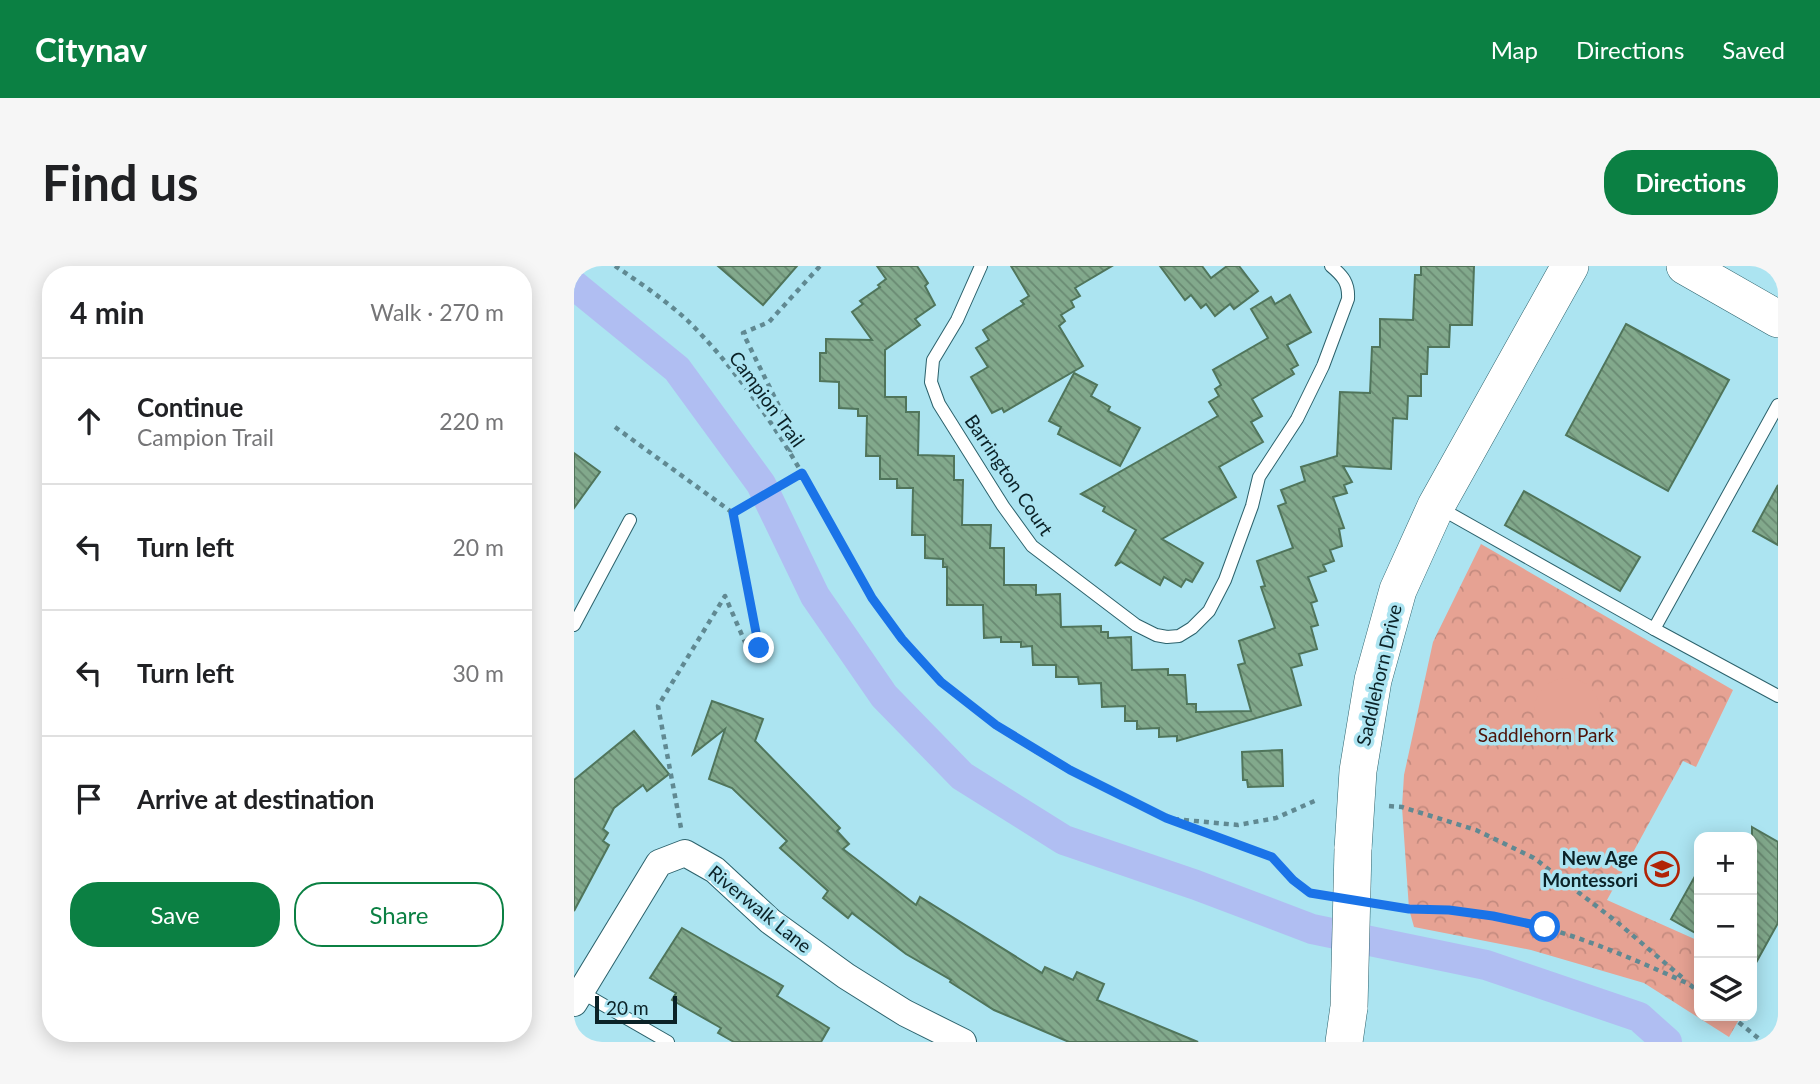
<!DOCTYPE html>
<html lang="en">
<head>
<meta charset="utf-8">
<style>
	:root { --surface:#fff; --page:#f6f6f6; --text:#202124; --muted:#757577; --line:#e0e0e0; --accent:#0b8043 }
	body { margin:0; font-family:Lato,sans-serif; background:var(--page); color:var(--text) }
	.controls { position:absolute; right:21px; bottom:21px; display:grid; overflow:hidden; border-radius:14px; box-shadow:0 4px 18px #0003 }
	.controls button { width:63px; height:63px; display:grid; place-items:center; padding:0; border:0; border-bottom:2px solid var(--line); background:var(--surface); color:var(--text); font:35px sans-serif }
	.scale { position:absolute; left:21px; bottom:18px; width:82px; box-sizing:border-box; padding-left:7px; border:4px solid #0b2227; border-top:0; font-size:19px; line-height:24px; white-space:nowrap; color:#0b2227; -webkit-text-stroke:5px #ace4f1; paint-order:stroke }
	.stop { position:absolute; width:21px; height:21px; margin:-16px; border:5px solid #1a73e8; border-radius:50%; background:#fff }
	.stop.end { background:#1a73e8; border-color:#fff; box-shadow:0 2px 7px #0008 }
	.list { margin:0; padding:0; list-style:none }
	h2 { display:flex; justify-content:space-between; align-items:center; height:91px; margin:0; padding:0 28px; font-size:30px }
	h2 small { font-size:23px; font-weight:400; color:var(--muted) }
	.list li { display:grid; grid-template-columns:46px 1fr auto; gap:21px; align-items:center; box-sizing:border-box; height:126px; padding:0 28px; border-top:2px solid var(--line) }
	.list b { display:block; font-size:26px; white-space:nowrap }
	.list p { margin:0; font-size:23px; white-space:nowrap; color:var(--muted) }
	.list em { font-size:23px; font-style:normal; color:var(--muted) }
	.actions { display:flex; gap:14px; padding:21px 28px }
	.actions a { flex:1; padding:16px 0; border:2px solid var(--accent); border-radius:28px; text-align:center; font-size:24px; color:var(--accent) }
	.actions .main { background:var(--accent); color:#fff }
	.icon { flex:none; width:38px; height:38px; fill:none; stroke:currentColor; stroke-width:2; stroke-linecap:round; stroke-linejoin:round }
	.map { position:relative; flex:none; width:1204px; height:776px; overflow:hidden; border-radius:28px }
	header { display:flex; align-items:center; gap:42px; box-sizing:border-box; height:98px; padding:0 35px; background:var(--accent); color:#fff }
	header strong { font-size:33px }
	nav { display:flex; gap:38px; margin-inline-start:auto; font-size:24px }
	.intro { display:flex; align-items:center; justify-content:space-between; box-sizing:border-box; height:168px; padding:0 42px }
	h1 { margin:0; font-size:49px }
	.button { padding:18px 32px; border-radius:28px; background:var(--accent); color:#fff; font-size:24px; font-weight:700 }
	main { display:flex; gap:42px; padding:0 42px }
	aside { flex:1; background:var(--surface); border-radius:28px; box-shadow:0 4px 18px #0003 }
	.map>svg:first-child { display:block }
</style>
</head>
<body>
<header>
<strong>Citynav</strong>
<nav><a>Map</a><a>Directions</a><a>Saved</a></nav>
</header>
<div class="intro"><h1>Find us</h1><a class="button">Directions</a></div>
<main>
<aside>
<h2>4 min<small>Walk · 270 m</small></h2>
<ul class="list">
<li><svg class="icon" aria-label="ahead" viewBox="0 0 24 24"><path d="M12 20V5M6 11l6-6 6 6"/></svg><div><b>Continue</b><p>Campion Trail</p></div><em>220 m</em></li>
<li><svg class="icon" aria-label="left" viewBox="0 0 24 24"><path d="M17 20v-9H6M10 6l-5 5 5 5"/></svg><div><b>Turn left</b></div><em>20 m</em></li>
<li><svg class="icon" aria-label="left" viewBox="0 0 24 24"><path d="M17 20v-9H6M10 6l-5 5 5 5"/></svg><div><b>Turn left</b></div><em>30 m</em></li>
<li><svg class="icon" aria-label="arrive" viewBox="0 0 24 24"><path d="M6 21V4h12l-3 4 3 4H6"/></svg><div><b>Arrive at destination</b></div></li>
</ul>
<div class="actions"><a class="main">Save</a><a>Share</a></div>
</aside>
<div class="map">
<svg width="1204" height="776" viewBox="0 0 1204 776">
	<defs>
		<pattern id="park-crowns" width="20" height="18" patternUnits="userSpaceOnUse" patternTransform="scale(1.75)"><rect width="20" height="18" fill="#e6a293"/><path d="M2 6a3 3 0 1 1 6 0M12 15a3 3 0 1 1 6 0" fill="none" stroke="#c48b7f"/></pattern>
		<pattern id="building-back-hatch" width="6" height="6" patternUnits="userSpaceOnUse" patternTransform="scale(1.75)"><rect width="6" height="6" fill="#82a98c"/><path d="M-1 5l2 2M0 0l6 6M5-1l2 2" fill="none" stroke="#698972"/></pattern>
	</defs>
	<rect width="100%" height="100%" fill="#ace4f1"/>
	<!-- park -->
	<polygon fill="url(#park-crowns)" points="907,278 1159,424 1122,501 1109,495 1033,634 1125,675 1125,750 1167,750 1155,771 1070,717 957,684 840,661 835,643 828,541 830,509 859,376"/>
	<!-- pitch -->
	<circle fill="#e6a293" cx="993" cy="445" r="33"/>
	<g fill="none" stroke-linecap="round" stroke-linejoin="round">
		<!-- canal -->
		<polyline stroke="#b0bef2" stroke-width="30" points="0,19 103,103 187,218 241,330 310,430 388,510 490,574 622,619 738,663 912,699 1065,751 1093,776"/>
	</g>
	<!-- building -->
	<g fill="url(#building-back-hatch)" stroke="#50755b" stroke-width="2">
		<polygon points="144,0 223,0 189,39"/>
		<polygon points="303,0 343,0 354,17 351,20 361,39 341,53 346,59 311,84 311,131 332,131 332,146 345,146 344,189 380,190 380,214 389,214 388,259 417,259 416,282 430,282 430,319 462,319 462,329 486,328 487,361 527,360 527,366 534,366 534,372 557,371 558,404 594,403 594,409 611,409 613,438 622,438 622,446 677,445 664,399 671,397 665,375 701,362 687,321 691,320 683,295 719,282 704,240 712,237 707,224 731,215 727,201 763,190 766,126 796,127 798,81 806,81 806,53 839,54 841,9 847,9 847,0 900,0 898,59 876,59 875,81 854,81 853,108 847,108 847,130 834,130 833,153 819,152 817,203 769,200 778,216 770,219 773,227 759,231 770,262 765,263 768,280 756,284 760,295 749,299 752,305 734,311 743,335 737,337 744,359 737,361 743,383 725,388 728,399 717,402 727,439 603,475 603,470 585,471 585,462 563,463 563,455 551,455 551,440 528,441 527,417 505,418 504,411 482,411 482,399 459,399 458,380 447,381 447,376 427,376 427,371 410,372 409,339 373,339 373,301 369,301 369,293 351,292 351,269 338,269 339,222 323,222 323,213 306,213 306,190 292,190 293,150 284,150 284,143 265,142 265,116 246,115 246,87 252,87 252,73 298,74 278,46 289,38 286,35 306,21 304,19 312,13"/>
		<polygon points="437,0 538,0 501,22 506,30 497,35 500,41 487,49 491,55 485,60 509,100 430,146 428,142 418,147 397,111 414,101 402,82 415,74 409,64 450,38 447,35 455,30"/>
		<polygon points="586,0 628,0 637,12 653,0 665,0 684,25 660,43 656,38 641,50 632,38 627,42 617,29 611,34"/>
		<polygon points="716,29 737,66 713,79 724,99 717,103 720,108 678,133 688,150 677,156 689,176 645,201 662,231 588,273 629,297 618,316 612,313 607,321 590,311 586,319 547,296 541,300 562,264 529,245 531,241 507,228 644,150 635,136 645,130 641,123 647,119 639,104 694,72 677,43 697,31 701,38"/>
		<polygon points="1052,58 1155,114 1094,225 992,169"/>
		<polygon points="500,107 523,119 517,130 536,141 534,145 566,162 546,200 484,168 487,161 475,155"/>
		<polygon points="0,187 26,206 0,242"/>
		<polygon points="1204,219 1204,279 1179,265"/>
		<polygon points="950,225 1066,291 1046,325 931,259"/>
		<polygon points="138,435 189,453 181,475 266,562 263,565 275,578 269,583 342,639 346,631 468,707 471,701 499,714 503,706 530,718 523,734 624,776 495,776 420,744 376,716 377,714 332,688 278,647 274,652 249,632 254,625 206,582 213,575 158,522 135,513 151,463 119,488"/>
		<polygon points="60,465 95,508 73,525 69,519 40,542 29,563 34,567 29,575 35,579 0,645 0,514"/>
		<polygon points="708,484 709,520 674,521 673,514 669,514 668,486"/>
		<polygon points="1178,561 1204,576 1204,657 1178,704"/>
		<polygon points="1125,603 1125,669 1097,653"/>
		<polygon points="108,662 209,720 203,730 255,762 247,776 160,776 144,767 147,762 98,734 102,727 76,712"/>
	</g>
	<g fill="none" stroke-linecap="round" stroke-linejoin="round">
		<!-- lane casing -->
		<g stroke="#2c626c" stroke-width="14">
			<g id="lane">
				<path d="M 407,0 L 383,54 L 359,94 L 357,116 L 365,138 L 429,240 L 458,280 L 562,359 L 582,369 L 593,371 L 605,370 L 618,362 L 635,345 L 651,314 L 678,240 L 685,211 L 723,153 L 749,100 L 774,33 C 775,17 769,10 757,0"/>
				<polyline points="1204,139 1080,363 1204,430"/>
				<polyline points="864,241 1080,363"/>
				<polyline points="0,359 56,254"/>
				<polyline points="7,726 94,776"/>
			</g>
		</g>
		<!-- street casing -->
		<g stroke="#2c626c" stroke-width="28">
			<polyline id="street" points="0,737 85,597 111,587 141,604 196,655 272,710 331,747 389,776"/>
		</g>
		<!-- secondary casing -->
		<g stroke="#2c626c" stroke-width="38">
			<g id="secondary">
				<polyline points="1111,0 1204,53"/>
				<polyline points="779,583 784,505 799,414 824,324 862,240 996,0"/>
				<polyline points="770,776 775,741"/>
			</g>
		</g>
		<!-- path -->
		<g stroke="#608992" stroke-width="4.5" stroke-dasharray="5 5" stroke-linecap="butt">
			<path d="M 41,0 C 65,16 91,34 113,54 C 156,96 201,158 230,211 C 261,265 289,325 329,374 C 408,470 535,531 650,573 C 664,579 687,583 699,592 C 717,606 725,625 749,629"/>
			<polyline points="41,161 159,247 185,382 174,383 151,330 84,440 107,562"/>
			<polyline points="216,186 220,171 169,67 195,56 246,0"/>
			<polyline points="159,247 228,207"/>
			<polyline points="815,540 828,541 902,564 960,592 1043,656 1111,714"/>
			<polyline points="600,553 664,559 702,552 745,533"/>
			<path d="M 809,639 C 845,644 881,644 917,650 C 987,661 1051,689 1115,718 L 1125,726"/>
			<polyline points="1157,750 1189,776"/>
		</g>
		<!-- lane -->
		<use href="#lane" stroke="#fff" stroke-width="12"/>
		<!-- street -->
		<use href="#street" stroke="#fff" stroke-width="26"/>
		<!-- secondary -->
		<use href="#secondary" stroke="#fff" stroke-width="37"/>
		<!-- secondary-bridge casing -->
		<g stroke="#2c626c" stroke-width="38" stroke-linecap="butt">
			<polyline id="secondary-bridge" points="775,741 779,583"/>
		</g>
		<!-- secondary-bridge -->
		<use href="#secondary-bridge" stroke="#fff" stroke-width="37"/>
	</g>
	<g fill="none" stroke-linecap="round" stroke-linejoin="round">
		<!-- route -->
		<polyline stroke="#1a73e8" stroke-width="9" points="185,382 159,247 228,207 298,332 328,373 367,416 422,459 496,504 592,552 698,591 719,614 736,627 835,643 875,644 919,650 971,661"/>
	</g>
	<!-- icons -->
	<defs>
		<g id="school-ring" transform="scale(1.75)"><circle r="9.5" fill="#ace4f1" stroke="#b12406" stroke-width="1.5"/><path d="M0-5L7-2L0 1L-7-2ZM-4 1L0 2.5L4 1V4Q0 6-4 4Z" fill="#b12406"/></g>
	</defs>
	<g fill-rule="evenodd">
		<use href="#school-ring" x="1088" y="603"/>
	</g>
	<g text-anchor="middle" stroke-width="7" stroke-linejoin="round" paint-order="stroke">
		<!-- street labels -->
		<g font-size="19" fill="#0b2227" stroke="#ace4f1">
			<text transform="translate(193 133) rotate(54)" y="7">Campion Trail</text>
			<text transform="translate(435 209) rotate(56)" y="7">Barrington Court</text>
			<text transform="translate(805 409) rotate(-77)" y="7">Saddlehorn Drive</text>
			<text transform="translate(186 643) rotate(39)" y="7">Riverwalk Lane</text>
		</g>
		<!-- park labels -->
		<g font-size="19" fill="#4d1106" stroke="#ace4f1">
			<text x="972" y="476">Saddlehorn Park</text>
		</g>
		<!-- poi labels -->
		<g font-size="19" font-weight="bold" fill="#0b2227" stroke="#ace4f1" text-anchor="end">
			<text x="1064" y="599">New Age<tspan x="1064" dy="22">Montessori</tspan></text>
		</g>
	</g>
</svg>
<div class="controls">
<button>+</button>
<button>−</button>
<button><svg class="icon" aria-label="layers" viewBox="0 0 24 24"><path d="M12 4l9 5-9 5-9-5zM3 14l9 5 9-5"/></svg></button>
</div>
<div class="scale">20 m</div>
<div class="stop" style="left:971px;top:661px"></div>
<div class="stop end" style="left:185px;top:382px"></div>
</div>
</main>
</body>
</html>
